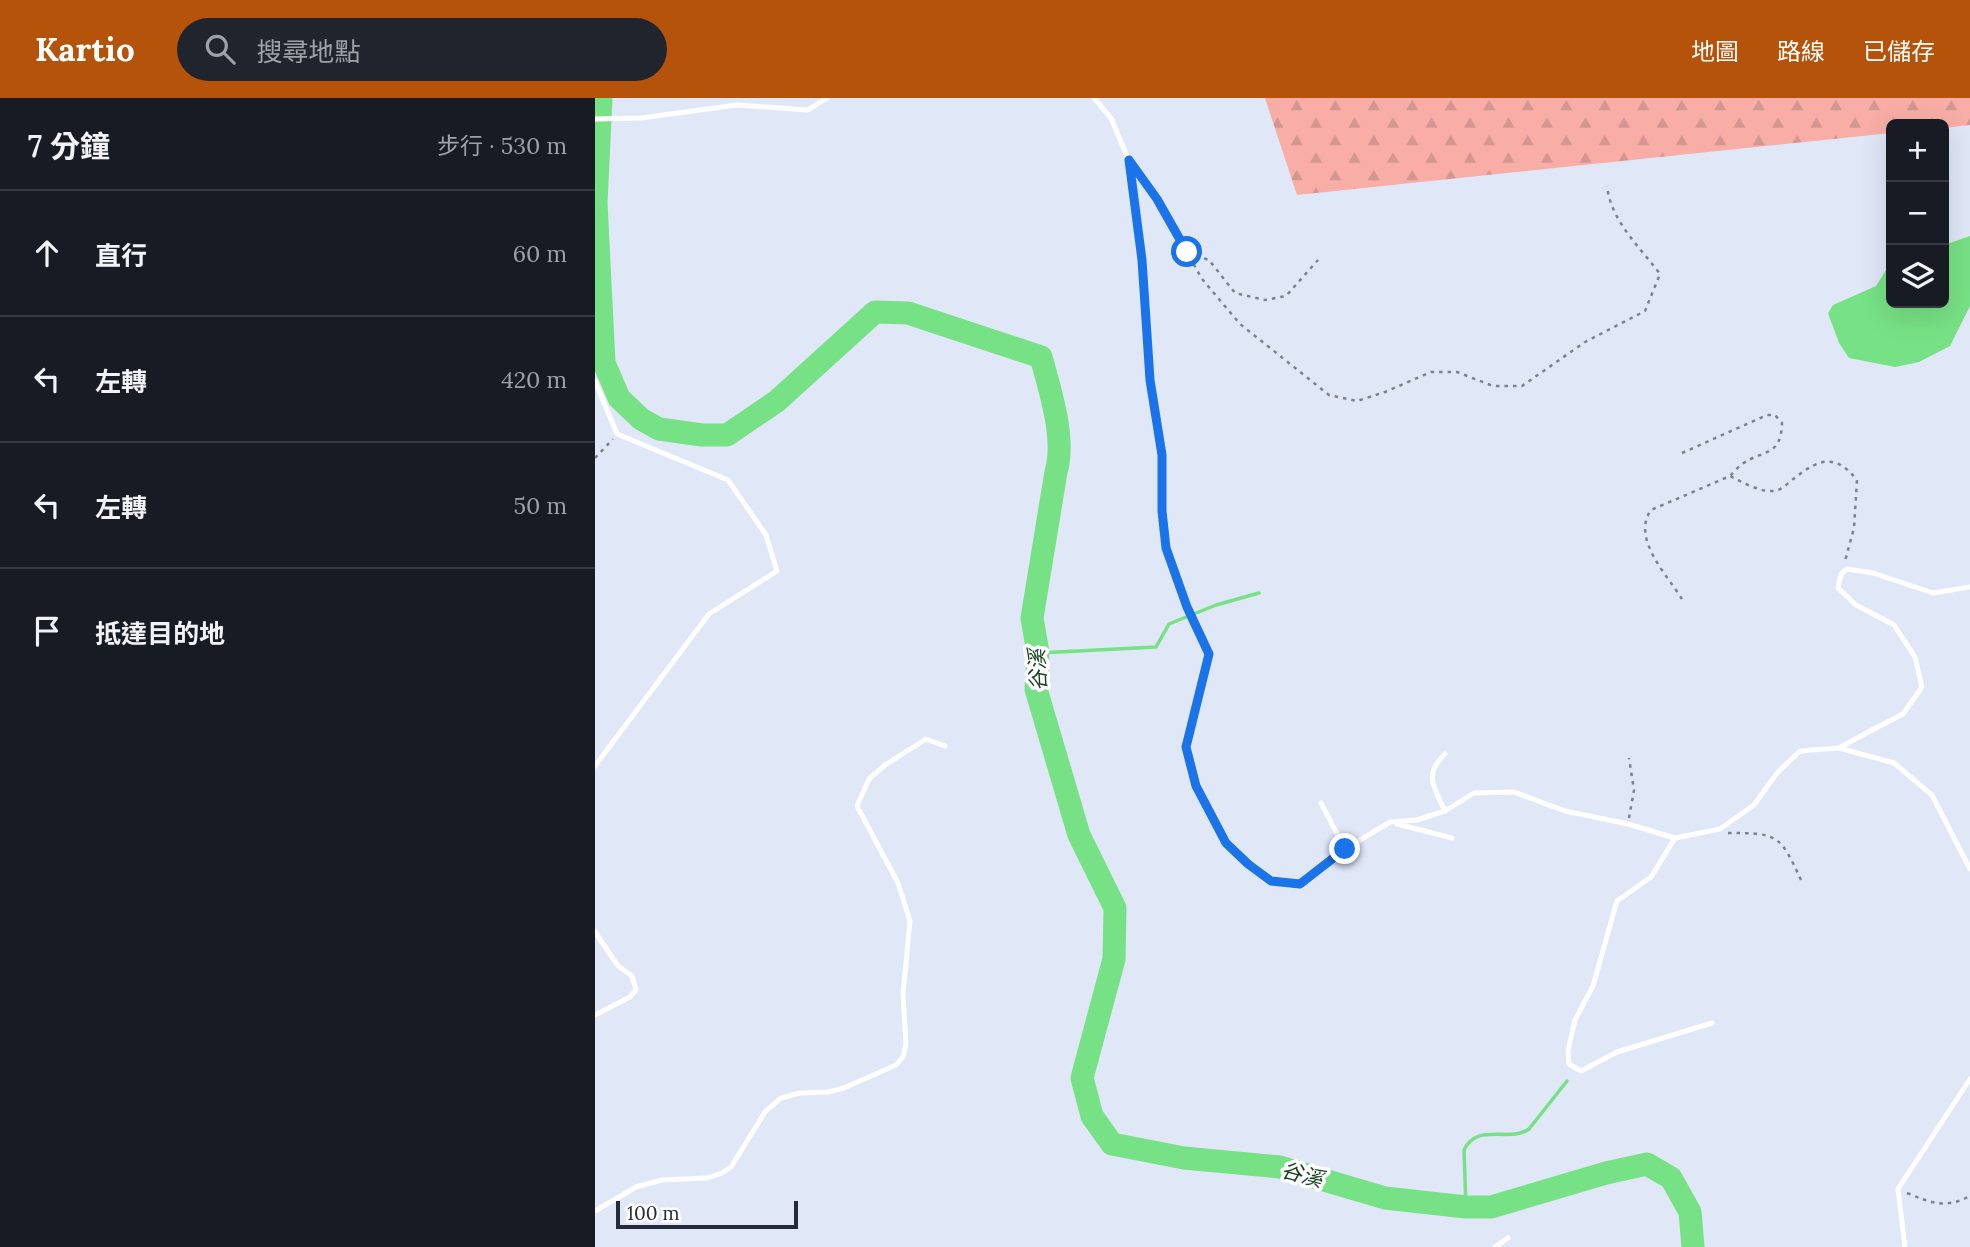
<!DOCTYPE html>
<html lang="zh-TW">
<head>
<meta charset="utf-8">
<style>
	:root { --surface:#171b24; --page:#20242c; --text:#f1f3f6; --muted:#9ea1a6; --line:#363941; --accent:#b45309 }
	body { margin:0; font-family:Lora,"Noto Sans TC",serif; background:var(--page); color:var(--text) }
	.controls { position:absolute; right:21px; top:21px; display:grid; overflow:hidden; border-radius:10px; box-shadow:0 7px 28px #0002 }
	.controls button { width:63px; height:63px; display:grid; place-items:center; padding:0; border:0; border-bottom:2px solid var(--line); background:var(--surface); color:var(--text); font:35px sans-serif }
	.scale { position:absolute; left:21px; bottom:18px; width:182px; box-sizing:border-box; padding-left:7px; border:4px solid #252b3a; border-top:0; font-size:19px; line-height:24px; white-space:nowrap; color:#252b3a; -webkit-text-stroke:5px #fff; paint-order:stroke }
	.stop { position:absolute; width:21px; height:21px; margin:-16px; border:5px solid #1a73e8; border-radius:50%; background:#fff }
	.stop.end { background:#1a73e8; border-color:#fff; box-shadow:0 2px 7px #0008 }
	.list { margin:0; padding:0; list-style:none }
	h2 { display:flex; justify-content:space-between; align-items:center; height:91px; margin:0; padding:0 28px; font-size:30px }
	h2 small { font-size:23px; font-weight:400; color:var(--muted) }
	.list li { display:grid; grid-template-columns:46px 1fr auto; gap:21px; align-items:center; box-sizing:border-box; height:126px; padding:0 28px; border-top:2px solid var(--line) }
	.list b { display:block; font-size:26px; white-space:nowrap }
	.list em { font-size:23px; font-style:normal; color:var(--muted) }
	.icon { flex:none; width:38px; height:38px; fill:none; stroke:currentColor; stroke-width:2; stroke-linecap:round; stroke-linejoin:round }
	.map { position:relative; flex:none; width:1375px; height:1149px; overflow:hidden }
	header { display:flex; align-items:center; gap:42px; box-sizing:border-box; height:98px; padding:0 35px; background:var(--accent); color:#fff }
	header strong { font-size:33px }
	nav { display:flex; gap:38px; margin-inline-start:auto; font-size:24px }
	.search { width:490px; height:63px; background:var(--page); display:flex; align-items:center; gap:18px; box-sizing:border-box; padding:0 24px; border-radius:38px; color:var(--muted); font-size:26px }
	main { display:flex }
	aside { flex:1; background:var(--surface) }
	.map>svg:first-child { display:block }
</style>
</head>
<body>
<header>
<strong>Kartio</strong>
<div class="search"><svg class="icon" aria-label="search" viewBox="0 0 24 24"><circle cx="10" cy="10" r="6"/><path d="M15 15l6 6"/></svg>搜尋地點</div>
<nav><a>地圖</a><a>路線</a><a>已儲存</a></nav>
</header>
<main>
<aside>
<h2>7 分鐘<small>步行 · 530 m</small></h2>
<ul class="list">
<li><svg class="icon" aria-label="ahead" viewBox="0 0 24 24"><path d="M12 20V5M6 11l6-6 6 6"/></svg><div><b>直行</b></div><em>60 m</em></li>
<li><svg class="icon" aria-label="left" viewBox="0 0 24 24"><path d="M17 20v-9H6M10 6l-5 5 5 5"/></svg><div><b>左轉</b></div><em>420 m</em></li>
<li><svg class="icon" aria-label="left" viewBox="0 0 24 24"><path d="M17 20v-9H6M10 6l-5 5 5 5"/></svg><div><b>左轉</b></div><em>50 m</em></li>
<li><svg class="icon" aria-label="arrive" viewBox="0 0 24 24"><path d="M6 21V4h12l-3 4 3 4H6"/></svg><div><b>抵達目的地</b></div></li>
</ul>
</aside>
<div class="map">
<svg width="1375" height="1149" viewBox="0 0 1375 1149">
	<defs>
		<pattern id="forest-firs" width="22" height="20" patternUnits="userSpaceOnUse" patternTransform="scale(1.75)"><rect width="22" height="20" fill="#f8aea6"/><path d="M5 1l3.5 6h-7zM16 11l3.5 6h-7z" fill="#d49690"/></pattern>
	</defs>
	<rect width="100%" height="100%" fill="#e0e7f7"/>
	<!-- forest -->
	<polygon fill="url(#forest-firs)" points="670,0 1375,0 1375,27 1349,30 1349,26 1296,26 1296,35 702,97"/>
	<!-- water -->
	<polygon fill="#77e185" points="1375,138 1375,208 1355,248 1324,264 1300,269 1254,260 1244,245 1233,215 1238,207 1281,188 1296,164 1296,205 1349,205 1349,147"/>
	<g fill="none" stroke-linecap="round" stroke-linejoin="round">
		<!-- stream -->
		<g stroke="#77e185" stroke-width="3.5">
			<polyline points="443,555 561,549 574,526 621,507 664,495"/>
			<path d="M 871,1109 L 869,1052 C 882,1024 915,1045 934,1031 L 972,983"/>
		</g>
		<!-- river -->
		<path stroke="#77e185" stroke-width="23" d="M 6,0 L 1,105 L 9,265 L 24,300 L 46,321 L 64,331 L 107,337 L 132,337 L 182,303 L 280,214 L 313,215 L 446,259 C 455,292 471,341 461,374 L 437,520 L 443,555 L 441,591 L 484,737 L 520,810 L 519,861 L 487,980 L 497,1018 L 517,1046 L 589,1060 L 685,1069 L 790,1100 L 871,1109 L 896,1109 L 1011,1075 L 1052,1066 L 1076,1080 L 1095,1114 L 1098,1149"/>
		<!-- path -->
		<g stroke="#7c8292" stroke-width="2.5" stroke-dasharray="3.5 5" stroke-linecap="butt">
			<path d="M 546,79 L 562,101 L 607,181 L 645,226 L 734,297 L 762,303 L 790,294 L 836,274 L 862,274 L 898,288 L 927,288 L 990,244 L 1050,213 L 1065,176 C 1044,148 1016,123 1012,88"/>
			<polyline points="593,155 614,162 640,195 670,202 691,198 723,162"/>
			<path d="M 1087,355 L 1172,317 L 1180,317 L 1187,325 C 1186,359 1169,351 1147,366 C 1143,369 1139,374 1135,378"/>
			<polyline points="0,360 18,341"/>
			<path d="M 1087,501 C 1072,477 1036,440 1056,412 L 1135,378 C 1147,384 1169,397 1183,392 C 1189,390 1195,383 1201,379 C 1225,360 1241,356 1262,382 L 1259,430 L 1250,463"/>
			<polyline points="1034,720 1039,692 1034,660"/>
			<path d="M 1133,735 C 1184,735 1185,737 1206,782"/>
			<path d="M 1312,1095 C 1336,1105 1351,1111 1375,1098"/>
		</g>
		<!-- lane -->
		<g stroke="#fff" stroke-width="5">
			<polyline points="499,0 516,20 534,63 547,161 555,283 567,357 567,413 571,450 592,509 614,556 591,649 601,688 631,745 653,766 676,783 705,786 750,751 795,724 822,722 850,713 879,695 919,694 970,713 1033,726 1080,740 1125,731 1159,707 1182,675 1205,653 1244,650 1275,633 1308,616 1327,589 1320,559 1299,527 1261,507 1243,490 1246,476 1252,471 1278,475 1338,495 1375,489"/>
			<polyline points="0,21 46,20 142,7 213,12 232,0"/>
			<polyline points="0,283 22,336 133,382 171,437 182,473 114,516 0,668"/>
			<polyline points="1244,650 1299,665 1337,697 1375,771"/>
			<path d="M 850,656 C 828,677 839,689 850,713"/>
			<polyline points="726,705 750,751"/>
			<polyline points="802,726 857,740"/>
			<polyline points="1080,740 1056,779 1022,803 998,888 980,922 973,953 974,966 986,973 1022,954 1117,925"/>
			<polyline points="0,834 23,868 37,878 41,892 35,899 0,917"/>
			<polyline points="0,1113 41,1089 67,1082 112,1080 127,1075 136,1069 170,1014 186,1000 205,995 233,994 249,990 301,967 308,959 311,946 308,896 315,823 303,785 262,708 274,681 290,667 331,641 350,648"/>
			<polyline points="900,1149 913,1140"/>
			<polyline points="1310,1149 1303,1091 1375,981"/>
		</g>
	</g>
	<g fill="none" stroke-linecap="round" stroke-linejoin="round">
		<!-- route -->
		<polyline stroke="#1a73e8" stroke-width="9" points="592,154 562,101 534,62 547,162 555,282 567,357 567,413 571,450 592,509 614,556 591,649 601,688 631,745 653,766 676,783 705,786 750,751"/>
	</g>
	<g text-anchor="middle" stroke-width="7" stroke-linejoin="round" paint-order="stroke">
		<!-- water labels -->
		<g font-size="21" font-style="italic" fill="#143e1b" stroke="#fff">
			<text transform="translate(443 572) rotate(-93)" y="7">谷溪</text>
			<text transform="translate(707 1077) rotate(15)" y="7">谷溪</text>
		</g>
	</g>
</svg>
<div class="controls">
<button>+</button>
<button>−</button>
<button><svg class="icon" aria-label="layers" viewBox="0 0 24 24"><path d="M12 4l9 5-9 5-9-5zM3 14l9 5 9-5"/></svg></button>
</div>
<div class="scale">100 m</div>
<div class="stop" style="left:592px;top:154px"></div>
<div class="stop end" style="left:750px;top:751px"></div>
</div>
</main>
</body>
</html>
